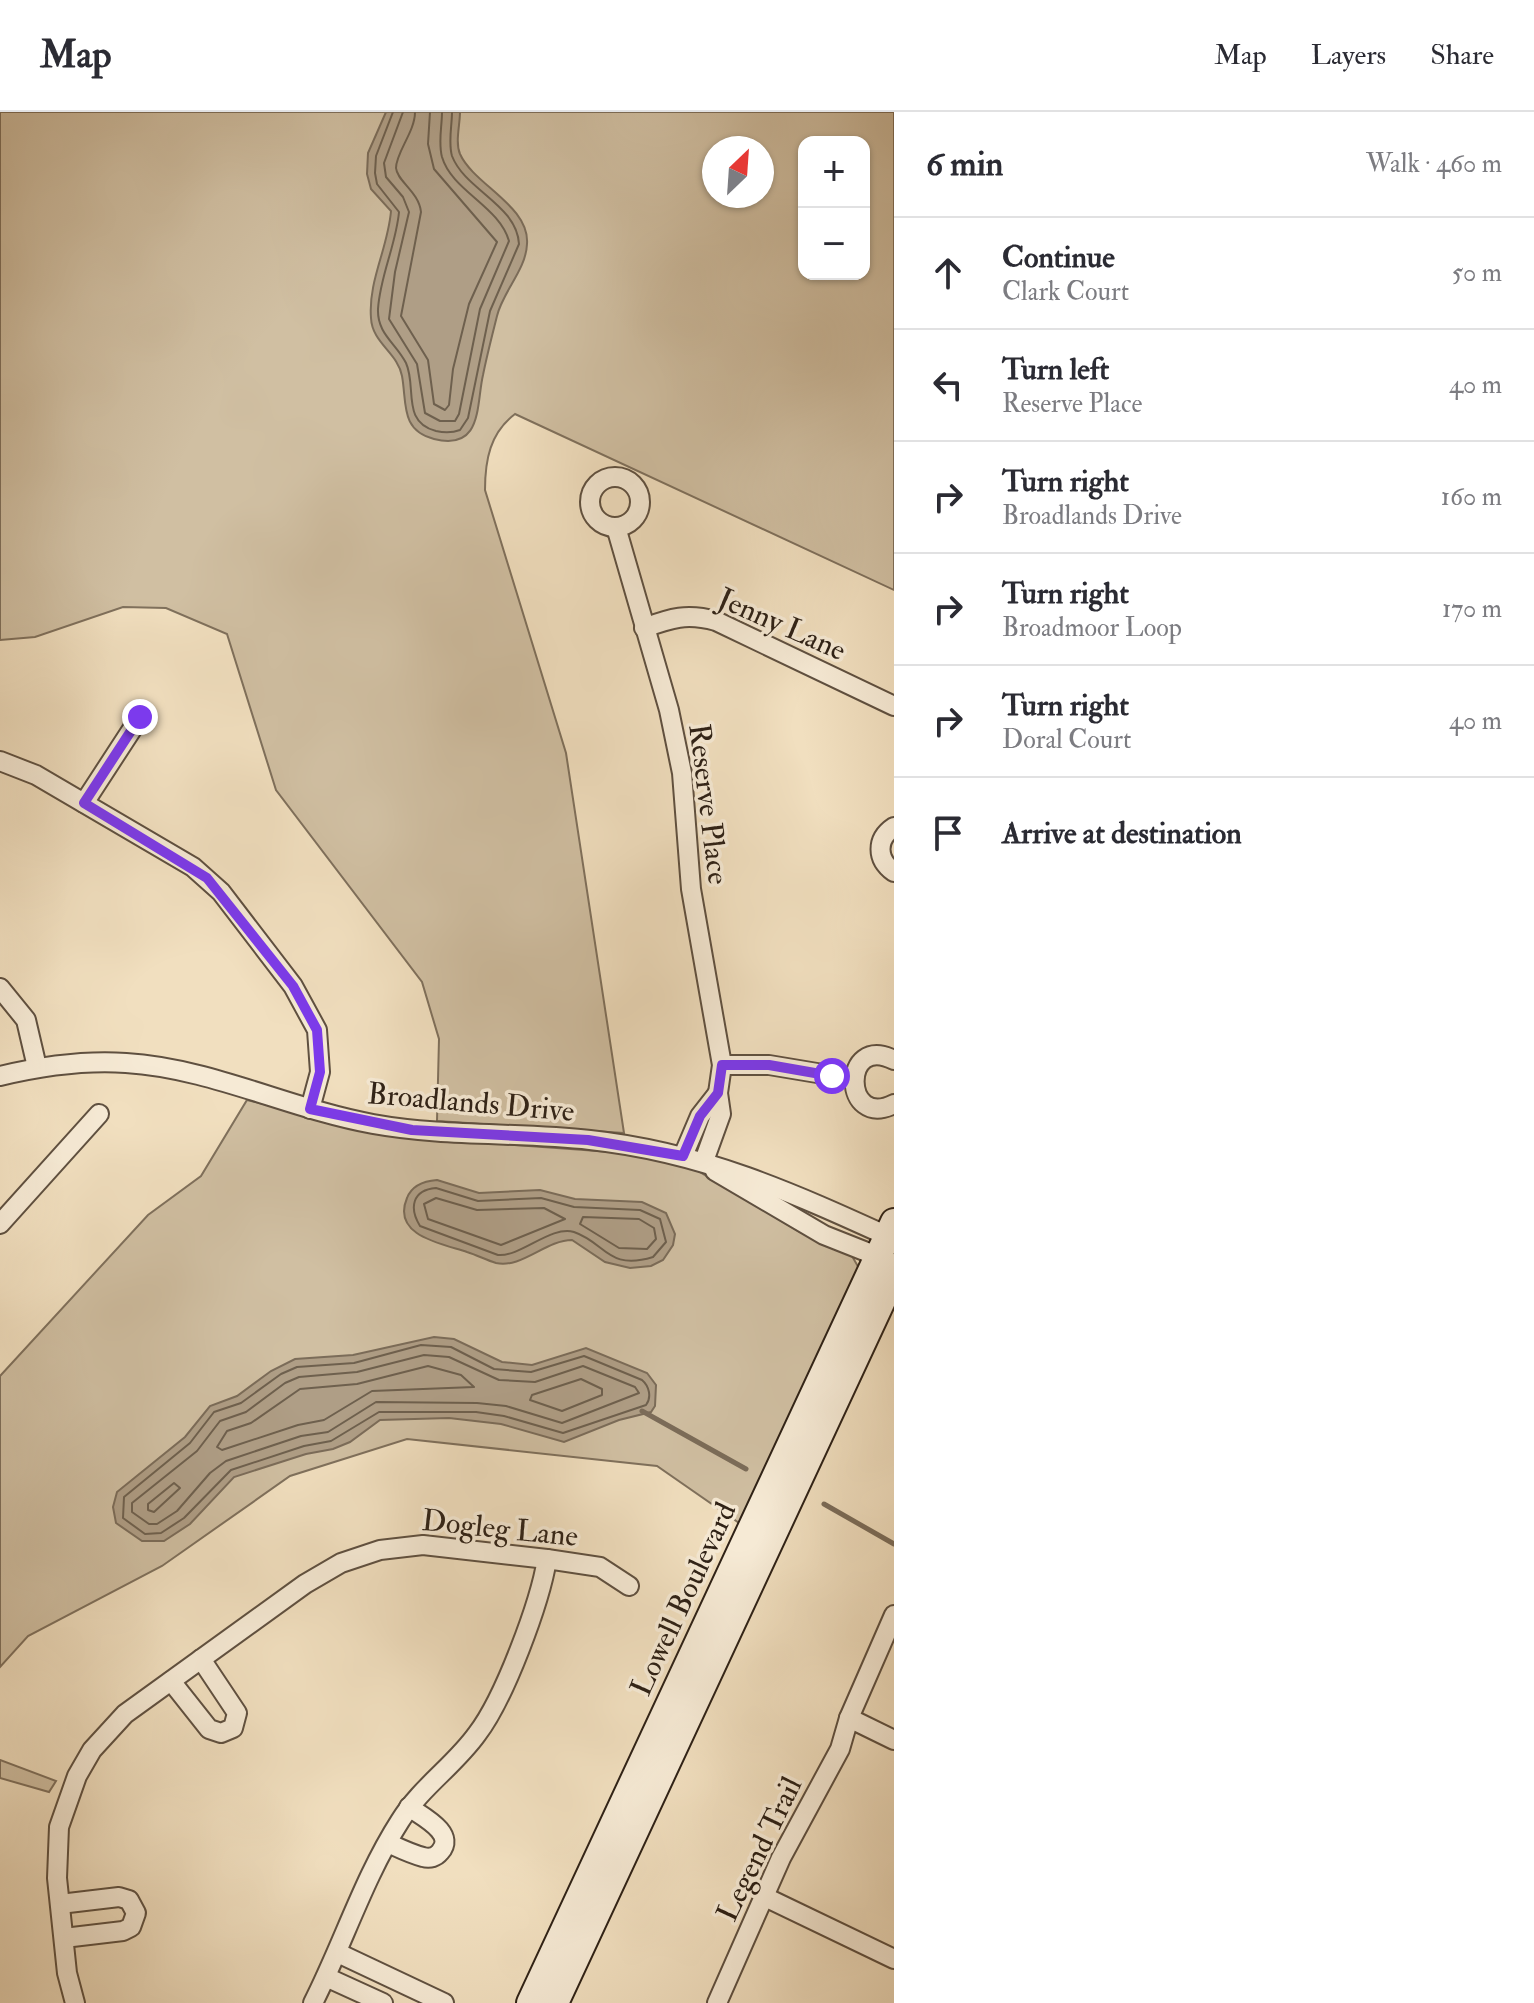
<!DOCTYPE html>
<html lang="en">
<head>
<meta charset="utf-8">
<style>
	:root { --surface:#fff; --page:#f2f2f3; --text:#2b2b33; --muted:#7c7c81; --line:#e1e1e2 }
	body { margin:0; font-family:"IM FELL Double Pica",serif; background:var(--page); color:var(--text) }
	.controls { position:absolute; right:24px; top:24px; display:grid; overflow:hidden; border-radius:16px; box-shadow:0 2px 6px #0004 }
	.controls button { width:72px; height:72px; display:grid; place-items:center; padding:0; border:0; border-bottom:2px solid var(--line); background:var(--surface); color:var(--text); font:40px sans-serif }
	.compass { position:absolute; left:702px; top:24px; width:72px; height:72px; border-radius:50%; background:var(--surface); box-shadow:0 2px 6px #0004; rotate:25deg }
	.stop { position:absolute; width:24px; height:24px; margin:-18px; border:6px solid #7c3aed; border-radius:50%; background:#fff }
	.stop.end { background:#7c3aed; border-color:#fff; box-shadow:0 2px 8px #0008 }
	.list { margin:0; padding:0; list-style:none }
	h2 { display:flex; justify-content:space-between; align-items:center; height:104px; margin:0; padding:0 32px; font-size:34px }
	h2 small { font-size:26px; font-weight:400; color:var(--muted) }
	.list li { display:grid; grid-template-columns:52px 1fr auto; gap:24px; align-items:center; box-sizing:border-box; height:112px; padding:0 32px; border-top:2px solid var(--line) }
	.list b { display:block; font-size:30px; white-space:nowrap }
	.list p { margin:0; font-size:26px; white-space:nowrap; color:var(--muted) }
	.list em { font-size:26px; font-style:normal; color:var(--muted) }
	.icon { flex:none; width:44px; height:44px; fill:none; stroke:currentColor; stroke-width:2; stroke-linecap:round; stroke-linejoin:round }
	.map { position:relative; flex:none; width:894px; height:1891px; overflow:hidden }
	header { display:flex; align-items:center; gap:48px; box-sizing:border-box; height:112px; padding:0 40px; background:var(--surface); border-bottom:2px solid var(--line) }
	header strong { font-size:38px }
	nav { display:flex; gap:44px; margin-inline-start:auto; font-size:28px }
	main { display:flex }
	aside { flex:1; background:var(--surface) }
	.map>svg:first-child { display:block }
</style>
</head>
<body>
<header>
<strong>Map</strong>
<nav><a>Map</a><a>Layers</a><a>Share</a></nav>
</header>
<main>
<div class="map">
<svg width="894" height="1891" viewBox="0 0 894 1891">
	<rect width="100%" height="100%" fill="#f1dfbf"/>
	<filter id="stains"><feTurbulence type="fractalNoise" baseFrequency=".0025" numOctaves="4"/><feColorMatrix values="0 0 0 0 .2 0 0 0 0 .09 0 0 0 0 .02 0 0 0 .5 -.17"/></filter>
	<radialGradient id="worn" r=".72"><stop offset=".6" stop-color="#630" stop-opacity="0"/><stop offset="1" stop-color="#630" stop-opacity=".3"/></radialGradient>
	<!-- green -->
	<g fill="#d0bfa2" stroke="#7f705c" stroke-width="2" fill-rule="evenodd">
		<path d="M 0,0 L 894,0 L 894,478 L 515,302 C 490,321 485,348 485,378 L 566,641 L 624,1021 L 437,1009 L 439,927 L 422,870 L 276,678 L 227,522 L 166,496 L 123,495 L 35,525 L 0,528 ZM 804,30 L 864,30 L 864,162 L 804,162 ZM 714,36 L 762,36 L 762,84 L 714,84 Z"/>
		<polygon points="247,988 392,1024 639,1042 698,1059 800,1120 852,1144 860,1158 742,1413 657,1354 407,1327 290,1364 162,1454 28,1524 0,1555 0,1264 148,1103 201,1064"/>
		<polygon points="0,1648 56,1669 49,1680 0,1666"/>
	</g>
	<!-- water -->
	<g fill="#af9e86" stroke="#7b6c59" stroke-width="2">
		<path d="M 386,0 L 460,0 C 460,13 455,30 460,42 C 474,73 530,94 527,132 C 526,158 503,179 497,204 C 492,224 487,243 483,263 C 476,293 483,339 434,327 C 400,318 407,291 402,264 C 398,241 372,231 371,206 C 368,169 388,136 391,99 L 371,77 L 367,62 L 368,41 Z"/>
		<path d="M 437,1068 L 479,1081 L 540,1078 L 575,1087 L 642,1090 L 666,1101 L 675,1122 L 673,1133 L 663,1148 L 651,1154 L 630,1156 L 605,1150 L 572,1128 C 546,1128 521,1157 496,1151 C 486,1148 477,1143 467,1140 C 443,1132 391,1124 407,1086 C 412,1073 424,1069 437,1068 Z"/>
		<polygon points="434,1225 454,1227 502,1250 532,1253 586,1236 647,1261 656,1273 655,1294 651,1300 619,1308 564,1330 501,1312 449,1306 380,1308 350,1330 333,1337 306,1342 234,1365 190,1412 164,1429 142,1429 116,1411 113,1395 117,1380 185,1325 210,1294 237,1284 271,1259 295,1247 353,1243"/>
	</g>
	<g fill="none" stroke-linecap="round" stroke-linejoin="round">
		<!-- shore -->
		<g stroke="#6e604e" stroke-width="2">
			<path d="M 393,0 L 376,44 L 375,61 L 377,72 L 399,100 C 396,133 380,164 378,197 C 377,222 396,231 406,251 C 417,275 401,310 436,319 C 445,321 452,321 460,318 L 468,306 L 490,199 L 519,132 C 517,93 465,78 452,44 C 448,30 452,14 452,0"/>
			<path d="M 403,0 L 384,51 L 386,65 L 403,85 L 409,100 L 395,160 L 389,207 L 417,252 L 425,301 L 440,309 L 455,309 L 459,302 L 480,197 L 509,129 C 499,94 452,79 442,45 C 438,30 442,15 442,0"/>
			<path d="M 415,0 C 415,20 396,40 396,56 C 397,69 419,80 421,100 L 401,204 L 428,248 L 434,292 L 445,298 L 449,293 L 453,257 L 469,192 L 497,130 L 434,57 L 428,32 L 430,0"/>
			<path d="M 436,1076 L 478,1089 L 541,1086 L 574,1095 L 640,1098 L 660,1107 L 666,1130 L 653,1145 C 608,1159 606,1131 574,1120 C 551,1113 521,1145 498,1143 L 420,1114 C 409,1096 412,1078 436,1076 Z"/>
			<polygon points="436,1086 477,1098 544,1096 565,1107 501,1133 428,1107 424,1092"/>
			<polygon points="583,1105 639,1107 654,1116 656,1127 647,1137 619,1136 580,1112"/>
			<path d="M 421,1233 L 451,1235 L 494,1257 L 531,1260 L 584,1244 L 642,1268 C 649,1274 652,1285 646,1293 L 563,1321 L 504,1304 L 476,1300 L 379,1300 L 331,1329 L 304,1334 L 231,1358 L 184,1406 L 161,1421 L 145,1422 L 123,1406 L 124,1385 L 190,1331 L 214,1300 L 241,1291 L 281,1262 L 297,1255 L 354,1251 Z"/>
			<polygon points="424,1243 449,1245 499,1268 535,1270 583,1254 635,1275 639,1281 562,1311 506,1294 477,1291 376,1290 328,1320 301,1324 226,1349 210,1361 177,1399 157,1412 149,1412 132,1400 132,1391 197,1339 220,1309 246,1300 285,1271 299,1265 357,1260"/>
			<polygon points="428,1254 461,1263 474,1275 372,1279 324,1308 298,1313 222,1338 217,1335 227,1319 251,1311 300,1277 357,1272"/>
			<polygon points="581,1267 602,1277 602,1283 562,1299 530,1288 532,1283"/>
			<polygon points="174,1371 180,1376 154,1400 148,1398 148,1392"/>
		</g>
		<!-- stream -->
		<g stroke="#7b6c59" stroke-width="5">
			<polyline points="642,1299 746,1357"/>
			<polyline points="824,1392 894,1432"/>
		</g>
		<!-- street casing -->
		<g stroke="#5f5040" stroke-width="22">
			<g id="street">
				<circle cx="615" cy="390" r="25"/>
				<polyline points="616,415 669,598 682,661 691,777 722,953 718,981 721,1002 704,1049"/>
				<path d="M 644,516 C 671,506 687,501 716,509 L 894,594"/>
				<polyline points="0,649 36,663 193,755 221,780 293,874 317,918 320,960 310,997"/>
				<polyline points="84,691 140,605"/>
				<path d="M 894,715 C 876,727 876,747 894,760"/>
				<polyline points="0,876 26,908 37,955"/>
				<path d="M 894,948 C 841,921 842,1018 894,992"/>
				<polyline points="722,953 769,953 853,967"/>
				<path d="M 0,964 C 42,954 83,948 126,951 C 210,956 290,997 373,1012 C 445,1025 518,1020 590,1028 C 703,1040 793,1081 894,1127"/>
				<polyline points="683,1044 700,1004 718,981"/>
				<polyline points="715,1059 824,1123 887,1148"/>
				<polyline points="0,1112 99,1002"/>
				<polyline points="171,1569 209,1617 221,1621 233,1616 237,1601 201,1547"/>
				<polyline points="849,1606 894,1628"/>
				<path d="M 388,1731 C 399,1736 411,1742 423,1745 C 430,1747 436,1745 440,1740 C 457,1721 421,1704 409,1695"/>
				<polyline points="765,1785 894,1847"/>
				<polyline points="60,1792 119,1785 129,1788 136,1801 131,1815 123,1819 64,1826"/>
				<polyline points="338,1841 444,1891"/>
				<polyline points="326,1865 383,1891"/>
				<polyline points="75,1891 67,1861 57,1766 59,1715 77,1664 92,1638 125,1602 305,1472 341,1451 380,1438 423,1433 547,1447 600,1455 629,1474"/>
				<path d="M 313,1891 C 343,1832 364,1765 400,1709 C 421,1675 454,1654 477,1622 C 504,1587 540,1491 547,1447"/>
				<polyline points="717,1891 781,1746 840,1637 849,1606 894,1503"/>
			</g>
		</g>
		<!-- secondary casing -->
		<g stroke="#2e2116" stroke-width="30">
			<g id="secondary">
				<polyline points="530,1891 894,1110"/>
				<polyline points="555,1891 894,1163"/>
			</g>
		</g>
		<!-- street -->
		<use href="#street" stroke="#f6ead5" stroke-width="18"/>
		<!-- secondary -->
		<use href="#secondary" stroke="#f6ead5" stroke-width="26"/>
	</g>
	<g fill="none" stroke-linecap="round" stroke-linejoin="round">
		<!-- route -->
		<polyline stroke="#7c3aed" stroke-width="10" points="140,605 84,691 207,766 293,874 317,918 320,960 310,997 412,1018 588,1028 683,1044 700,1004 718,981 722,953 769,953 832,964"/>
	</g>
	<g text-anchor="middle" stroke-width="7" stroke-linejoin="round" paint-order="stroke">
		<!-- street labels -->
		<g font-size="30" fill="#2e2116" stroke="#f6ead5">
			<text transform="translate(782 512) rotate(24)" y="10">Jenny Lane</text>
			<text transform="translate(709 692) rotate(83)" y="10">Reserve Place</text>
			<text transform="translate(471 990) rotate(5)" y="10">Broadlands Drive</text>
			<text transform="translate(500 1416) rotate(6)" y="10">Dogleg Lane</text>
			<text transform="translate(683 1487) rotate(-65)" y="10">Lowell Boulevard</text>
			<text transform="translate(759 1737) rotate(-64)" y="10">Legend Trail</text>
		</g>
	</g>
	<rect width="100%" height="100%" filter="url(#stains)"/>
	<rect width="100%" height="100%" fill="url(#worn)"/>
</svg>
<div class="controls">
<button>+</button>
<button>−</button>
</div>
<svg class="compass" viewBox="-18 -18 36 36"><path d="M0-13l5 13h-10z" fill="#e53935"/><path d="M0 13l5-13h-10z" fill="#7c7c81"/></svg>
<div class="stop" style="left:832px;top:964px"></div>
<div class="stop end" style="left:140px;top:605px"></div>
</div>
<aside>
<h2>6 min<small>Walk · 460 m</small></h2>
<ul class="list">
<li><svg class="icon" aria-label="ahead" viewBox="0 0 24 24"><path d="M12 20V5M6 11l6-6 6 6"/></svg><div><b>Continue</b><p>Clark Court</p></div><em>50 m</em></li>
<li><svg class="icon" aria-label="left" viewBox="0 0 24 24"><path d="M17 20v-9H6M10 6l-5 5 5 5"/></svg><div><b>Turn left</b><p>Reserve Place</p></div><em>40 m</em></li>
<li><svg class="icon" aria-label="right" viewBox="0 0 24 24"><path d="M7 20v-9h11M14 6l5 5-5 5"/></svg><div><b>Turn right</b><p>Broadlands Drive</p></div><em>160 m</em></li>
<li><svg class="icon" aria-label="right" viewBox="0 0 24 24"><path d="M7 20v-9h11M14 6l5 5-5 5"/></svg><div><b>Turn right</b><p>Broadmoor Loop</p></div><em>170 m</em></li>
<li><svg class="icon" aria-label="right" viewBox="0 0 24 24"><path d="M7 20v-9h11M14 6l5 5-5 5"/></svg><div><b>Turn right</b><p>Doral Court</p></div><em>40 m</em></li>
<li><svg class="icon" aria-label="arrive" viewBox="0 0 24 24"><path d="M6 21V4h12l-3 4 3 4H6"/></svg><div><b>Arrive at destination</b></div></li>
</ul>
</aside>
</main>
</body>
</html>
